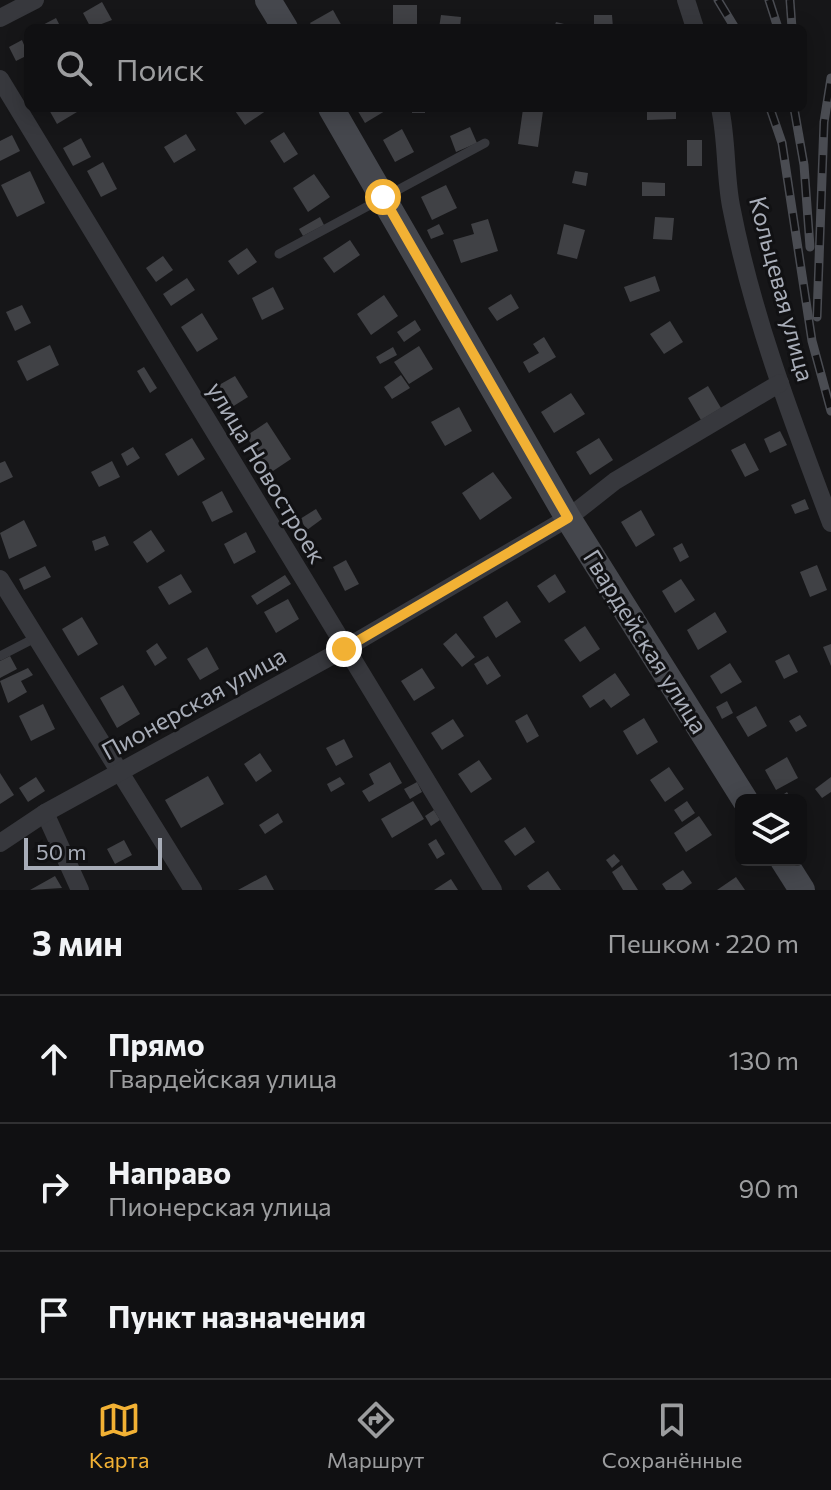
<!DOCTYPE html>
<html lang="ru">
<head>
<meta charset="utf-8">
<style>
	:root { --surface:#101012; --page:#19191b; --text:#f1f3f6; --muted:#9c9d9f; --line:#303032; --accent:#f2b134 }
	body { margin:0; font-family:Commissioner,sans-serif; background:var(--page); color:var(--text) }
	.controls { position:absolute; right:24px; bottom:24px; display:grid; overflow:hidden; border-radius:12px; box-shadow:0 4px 20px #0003 }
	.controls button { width:72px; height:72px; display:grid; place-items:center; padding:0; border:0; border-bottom:2px solid var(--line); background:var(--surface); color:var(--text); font:40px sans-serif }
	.scale { position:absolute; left:24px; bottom:20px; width:138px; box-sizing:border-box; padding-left:8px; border:4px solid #a8adb8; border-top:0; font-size:22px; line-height:28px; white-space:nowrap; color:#a8adb8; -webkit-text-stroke:6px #111113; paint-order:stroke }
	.stop { position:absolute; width:24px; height:24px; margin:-18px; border:6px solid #f2b134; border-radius:50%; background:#fff }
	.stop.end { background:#f2b134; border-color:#fff; box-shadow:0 2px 8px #0008 }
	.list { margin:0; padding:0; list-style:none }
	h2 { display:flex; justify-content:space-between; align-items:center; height:104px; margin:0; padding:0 32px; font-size:34px }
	h2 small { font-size:26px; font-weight:400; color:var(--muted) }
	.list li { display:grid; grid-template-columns:52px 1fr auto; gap:24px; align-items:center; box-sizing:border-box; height:128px; padding:0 32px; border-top:2px solid var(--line) }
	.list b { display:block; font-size:30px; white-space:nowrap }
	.list p { margin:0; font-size:26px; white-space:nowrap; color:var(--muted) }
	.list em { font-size:26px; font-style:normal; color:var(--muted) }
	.icon { flex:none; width:44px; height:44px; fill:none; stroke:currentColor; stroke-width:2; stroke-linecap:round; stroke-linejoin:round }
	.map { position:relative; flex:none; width:831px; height:890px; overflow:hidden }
	.search { position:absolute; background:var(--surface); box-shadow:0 4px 20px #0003; left:24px; right:24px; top:24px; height:88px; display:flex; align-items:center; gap:20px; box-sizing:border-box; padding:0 28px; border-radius:12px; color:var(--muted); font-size:30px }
	.sheet { height:488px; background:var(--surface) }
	nav { display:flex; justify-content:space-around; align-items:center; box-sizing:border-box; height:112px; border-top:2px solid var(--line); background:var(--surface); font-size:22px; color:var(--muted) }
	nav a { display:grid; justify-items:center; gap:4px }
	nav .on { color:var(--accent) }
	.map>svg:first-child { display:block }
</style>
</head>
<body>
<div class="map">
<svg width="831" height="890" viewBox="0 0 831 890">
	<rect width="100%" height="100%" fill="#161618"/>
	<!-- building -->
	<g fill="#404145">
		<polygon points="102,2 112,20 91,28 83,13"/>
		<rect x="393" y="5" width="24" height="19"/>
		<polygon points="333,10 343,28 313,28 310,23"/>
		<polygon points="441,15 461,17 460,28 439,28"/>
		<polygon points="594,15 612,15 613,28 594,28"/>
		<polygon points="56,18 61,28 37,28"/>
		<polygon points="556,22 576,27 576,28 554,28"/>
		<polygon points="22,40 28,55 16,61 9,47"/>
		<polygon points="48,108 75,108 77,112 57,124"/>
		<polygon points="233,108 270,108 245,125"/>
		<polygon points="356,108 390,108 365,123"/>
		<rect x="412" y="108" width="13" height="5"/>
		<polygon points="647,108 676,108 676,119 647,120"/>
		<polygon points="523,109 543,111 538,147 518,144"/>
		<polygon points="470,127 477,143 456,152 450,136"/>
		<polygon points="402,129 414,152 395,162 383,140"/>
		<polygon points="284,132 298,154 284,163 270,141"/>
		<polygon points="186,134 196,150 174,163 164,147"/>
		<polygon points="12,135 20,151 0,161 0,141"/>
		<polygon points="81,138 91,157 73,166 63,148"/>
		<rect x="687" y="140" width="15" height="26"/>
		<polygon points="103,162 117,189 101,197 87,171"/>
		<polygon points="30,171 45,203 17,217 1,185"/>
		<polygon points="575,171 588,173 586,186 572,183"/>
		<polygon points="314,174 330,197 308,212 293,188"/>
		<polygon points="642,182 665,183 665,196 642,196"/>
		<polygon points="446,185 457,208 432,220 421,197"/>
		<polygon points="320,217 324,225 303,236 299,229"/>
		<polygon points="655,217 674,218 672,240 653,239"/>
		<polygon points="488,219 498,251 461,263 453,240 474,234 471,224"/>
		<polygon points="439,224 444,234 431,239 427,230"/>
		<polygon points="564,224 585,230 577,259 557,254"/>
		<polygon points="350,240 360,255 334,273 323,258"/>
		<polygon points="247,248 257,262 238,275 228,261"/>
		<polygon points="163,256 173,270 156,282 146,268"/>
		<polygon points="655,276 660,291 630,302 624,287"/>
		<polygon points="187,278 195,290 171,306 163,294"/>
		<polygon points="273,287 284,309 262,320 252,298"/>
		<polygon points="511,294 519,308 497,321 488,308"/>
		<polygon points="384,295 398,316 371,335 357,314"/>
		<polygon points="22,305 31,323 15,331 6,312"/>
		<polygon points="202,313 218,339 197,352 181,327"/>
		<polygon points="415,320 421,330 404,342 397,332"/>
		<polygon points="670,321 683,342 664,354 650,334"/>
		<polygon points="544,337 556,357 529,373 523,362 539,353 533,344"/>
		<polygon points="50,345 59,365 27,381 17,361"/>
		<polygon points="419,346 433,369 409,384 394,362"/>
		<polygon points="393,347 397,355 380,364 376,357"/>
		<polygon points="144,367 157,388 150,393 137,371"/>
		<polygon points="401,375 410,388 392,399 384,387"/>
		<polygon points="235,376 248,397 232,407 219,385"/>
		<polygon points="708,386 721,408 701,420 688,398"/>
		<polygon points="571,393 585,414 554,433 541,412"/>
		<polygon points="459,407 472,431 445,446 431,422"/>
		<polygon points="267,422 291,459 270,473 246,436"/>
		<polygon points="780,431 787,445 770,453 764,439"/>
		<polygon points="192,438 205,459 178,476 165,454"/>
		<polygon points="599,438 613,460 590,475 576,452"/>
		<polygon points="745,443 759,470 745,477 731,450"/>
		<polygon points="133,447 140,458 127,466 121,454"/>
		<polygon points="5,461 13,477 0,483 0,463"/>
		<polygon points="112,461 120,477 99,487 91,472"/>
		<polygon points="493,472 512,498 480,520 462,493"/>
		<polygon points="222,491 233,512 212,522 202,502"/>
		<polygon points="805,499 809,509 795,514 791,505"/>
		<polygon points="316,509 322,519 307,530 300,519"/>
		<polygon points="641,510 655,535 636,547 621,522"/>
		<polygon points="24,520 37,546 9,559 0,533"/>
		<polygon points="151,530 165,551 147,563 133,542"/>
		<polygon points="246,532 256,552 234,564 224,544"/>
		<polygon points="105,536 109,545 95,551 92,541"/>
		<polygon points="682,543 689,557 680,562 673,548"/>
		<polygon points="346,560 359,584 345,591 333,567"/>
		<polygon points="817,565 827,590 810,597 800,572"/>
		<polygon points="45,566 51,577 24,590 19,579"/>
		<polygon points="181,574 192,592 169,605 158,587"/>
		<polygon points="555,574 566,592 549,603 537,586"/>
		<polygon points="285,575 291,584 257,605 251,596"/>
		<polygon points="681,579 695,600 675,613 662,591"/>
		<polygon points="288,599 299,619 276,633 264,612"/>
		<polygon points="507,601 521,622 496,638 483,617"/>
		<polygon points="715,612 727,632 698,650 687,630"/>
		<polygon points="82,617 98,644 78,656 62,629"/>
		<polygon points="585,626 600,649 580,662 564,640"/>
		<polygon points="456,633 475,657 462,667 443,644"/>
		<polygon points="157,643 167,658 155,666 146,651"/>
		<polygon points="831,644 831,666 823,647"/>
		<polygon points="207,647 219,669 200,680 187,659"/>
		<polygon points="789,654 798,672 784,679 775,661"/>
		<polygon points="10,656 17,669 0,678 0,661"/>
		<polygon points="488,656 501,676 487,685 474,664"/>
		<polygon points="730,663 742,682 721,694 710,676"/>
		<polygon points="28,668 33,675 21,681 27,692 8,703 0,681"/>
		<polygon points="422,668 435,688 414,701 401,681"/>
		<polygon points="615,673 630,695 611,708 604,699 590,708 582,696"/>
		<polygon points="123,685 140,714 117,728 100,698"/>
		<polygon points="727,701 733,713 722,719 716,707"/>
		<polygon points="43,704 55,729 31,741 19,716"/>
		<polygon points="756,706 767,726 748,737 736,717"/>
		<polygon points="527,714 539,736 527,743 515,721"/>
		<polygon points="800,715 807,726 796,732 789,721"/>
		<polygon points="644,718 658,742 637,755 623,731"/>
		<polygon points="453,719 464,736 442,750 431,733"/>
		<polygon points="344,739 353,757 336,766 326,748"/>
		<polygon points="260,753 272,771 256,782 244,764"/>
		<polygon points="787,757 798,778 776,790 765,770"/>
		<polygon points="479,760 492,779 471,793 458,774"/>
		<polygon points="390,762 402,783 369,802 362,791 374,784 369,774"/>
		<polygon points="669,767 684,789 665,802 650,780"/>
		<polygon points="0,773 14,795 0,804"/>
		<polygon points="208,776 224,804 181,828 165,800"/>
		<polygon points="36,777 45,791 28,802 19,788"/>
		<polygon points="340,777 345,784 331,792 327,784"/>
		<polygon points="831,777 831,792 822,798 815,789"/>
		<polygon points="417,782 422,792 410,799 404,789"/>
		<polygon points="787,792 792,800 775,800"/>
		<polygon points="413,801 424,819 392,838 381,819"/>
		<polygon points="687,801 695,813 682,822 674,810"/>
		<polygon points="434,810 440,820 431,826 425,816"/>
		<polygon points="278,813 283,822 265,834 259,825"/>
		<polygon points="699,816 712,835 686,852 674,833"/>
		<polygon points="525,827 535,842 515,856 504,841"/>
		<polygon points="436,839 445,854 437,859 428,844"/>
		<polygon points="124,840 132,855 115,864 107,849"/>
		<polygon points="614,854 620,861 612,868 606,860"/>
		<polygon points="622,865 638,890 623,890 612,872"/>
		<polygon points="683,870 692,883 682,890 666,890 662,884"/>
		<polygon points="548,871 561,890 530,890 527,886"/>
		<polygon points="266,875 274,890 238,890"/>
		<polygon points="55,876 62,888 30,890"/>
		<polygon points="736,877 745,890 717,890"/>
		<polygon points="451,879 458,890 434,890"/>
	</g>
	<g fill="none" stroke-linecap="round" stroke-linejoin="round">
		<!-- lane -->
		<g stroke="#37383d" stroke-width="9">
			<polyline points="279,254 485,143"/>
			<polyline points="0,656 37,637"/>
		</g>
		<!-- street -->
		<g stroke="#37383d" stroke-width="18">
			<polyline points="686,0 695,28"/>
			<polyline points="0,18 35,0"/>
			<polyline points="0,79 493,890"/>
			<path d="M 720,108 C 727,140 725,174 731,206 C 752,315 792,420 831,523"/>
			<polyline points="0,579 193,890"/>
			<polyline points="45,813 80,890"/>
			<polyline points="0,843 45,813 344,649 568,518 615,481 780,383"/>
		</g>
		<!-- secondary -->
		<g stroke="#45474d" stroke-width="26">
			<polyline points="268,0 285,28"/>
			<polyline points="331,108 568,518 745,800"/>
			<polyline points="783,860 802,890"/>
		</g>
		<!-- rail casing -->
		<g stroke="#4a4c52" stroke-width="9">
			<g id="rail">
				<polyline points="718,0 735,28"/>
				<polyline points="769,0 778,28"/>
				<polyline points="790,0 792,28"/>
				<polyline points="770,108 782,143 812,341 831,411"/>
				<polyline points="794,108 804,165 810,247"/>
				<polyline points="817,317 824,122 831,78"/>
			</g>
		</g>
		<!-- rail -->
		<use href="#rail" stroke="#111113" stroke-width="6" stroke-dasharray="18" stroke-linecap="butt"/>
	</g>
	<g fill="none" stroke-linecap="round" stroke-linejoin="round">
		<!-- route -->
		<polyline stroke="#f2b134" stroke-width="10" points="344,649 568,518 383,197"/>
	</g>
	<g text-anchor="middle" stroke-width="6" stroke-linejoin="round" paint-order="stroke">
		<!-- street labels -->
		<g font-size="24" fill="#a8adb8" stroke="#111113">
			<text transform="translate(781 289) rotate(75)" y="8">Кольцевая улица</text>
			<text transform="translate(266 473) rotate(59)" y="8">улица Новостроек</text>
			<text transform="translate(645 642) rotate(58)" y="8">Гвардейская улица</text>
			<text transform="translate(194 704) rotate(-29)" y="8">Пионерская улица</text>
		</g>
	</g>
</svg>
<div class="controls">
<button><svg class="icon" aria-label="layers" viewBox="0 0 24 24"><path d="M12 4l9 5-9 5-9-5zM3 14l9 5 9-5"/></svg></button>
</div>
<div class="scale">50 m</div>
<div class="stop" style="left:383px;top:197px"></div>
<div class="stop end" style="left:344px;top:649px"></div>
<div class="search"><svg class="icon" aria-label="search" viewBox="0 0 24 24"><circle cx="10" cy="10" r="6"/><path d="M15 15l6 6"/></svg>Поиск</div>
</div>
<section class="sheet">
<h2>3 мин<small>Пешком · 220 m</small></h2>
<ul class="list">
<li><svg class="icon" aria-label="ahead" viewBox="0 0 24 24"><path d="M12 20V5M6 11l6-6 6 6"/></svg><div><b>Прямо</b><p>Гвардейская улица</p></div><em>130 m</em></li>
<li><svg class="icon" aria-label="right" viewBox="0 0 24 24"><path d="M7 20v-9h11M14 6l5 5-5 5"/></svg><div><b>Направо</b><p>Пионерская улица</p></div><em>90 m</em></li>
<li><svg class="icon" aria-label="arrive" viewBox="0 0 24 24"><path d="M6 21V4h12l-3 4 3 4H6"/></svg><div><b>Пункт назначения</b></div></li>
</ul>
</section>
<nav>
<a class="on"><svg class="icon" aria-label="map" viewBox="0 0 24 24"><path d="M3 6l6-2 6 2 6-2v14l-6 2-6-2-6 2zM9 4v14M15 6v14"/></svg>Карта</a>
<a><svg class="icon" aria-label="directions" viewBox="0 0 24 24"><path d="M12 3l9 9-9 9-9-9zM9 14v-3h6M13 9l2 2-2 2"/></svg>Маршрут</a>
<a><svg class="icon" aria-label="saved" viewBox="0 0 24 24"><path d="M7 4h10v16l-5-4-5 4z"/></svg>Сохранённые</a>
</nav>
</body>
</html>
